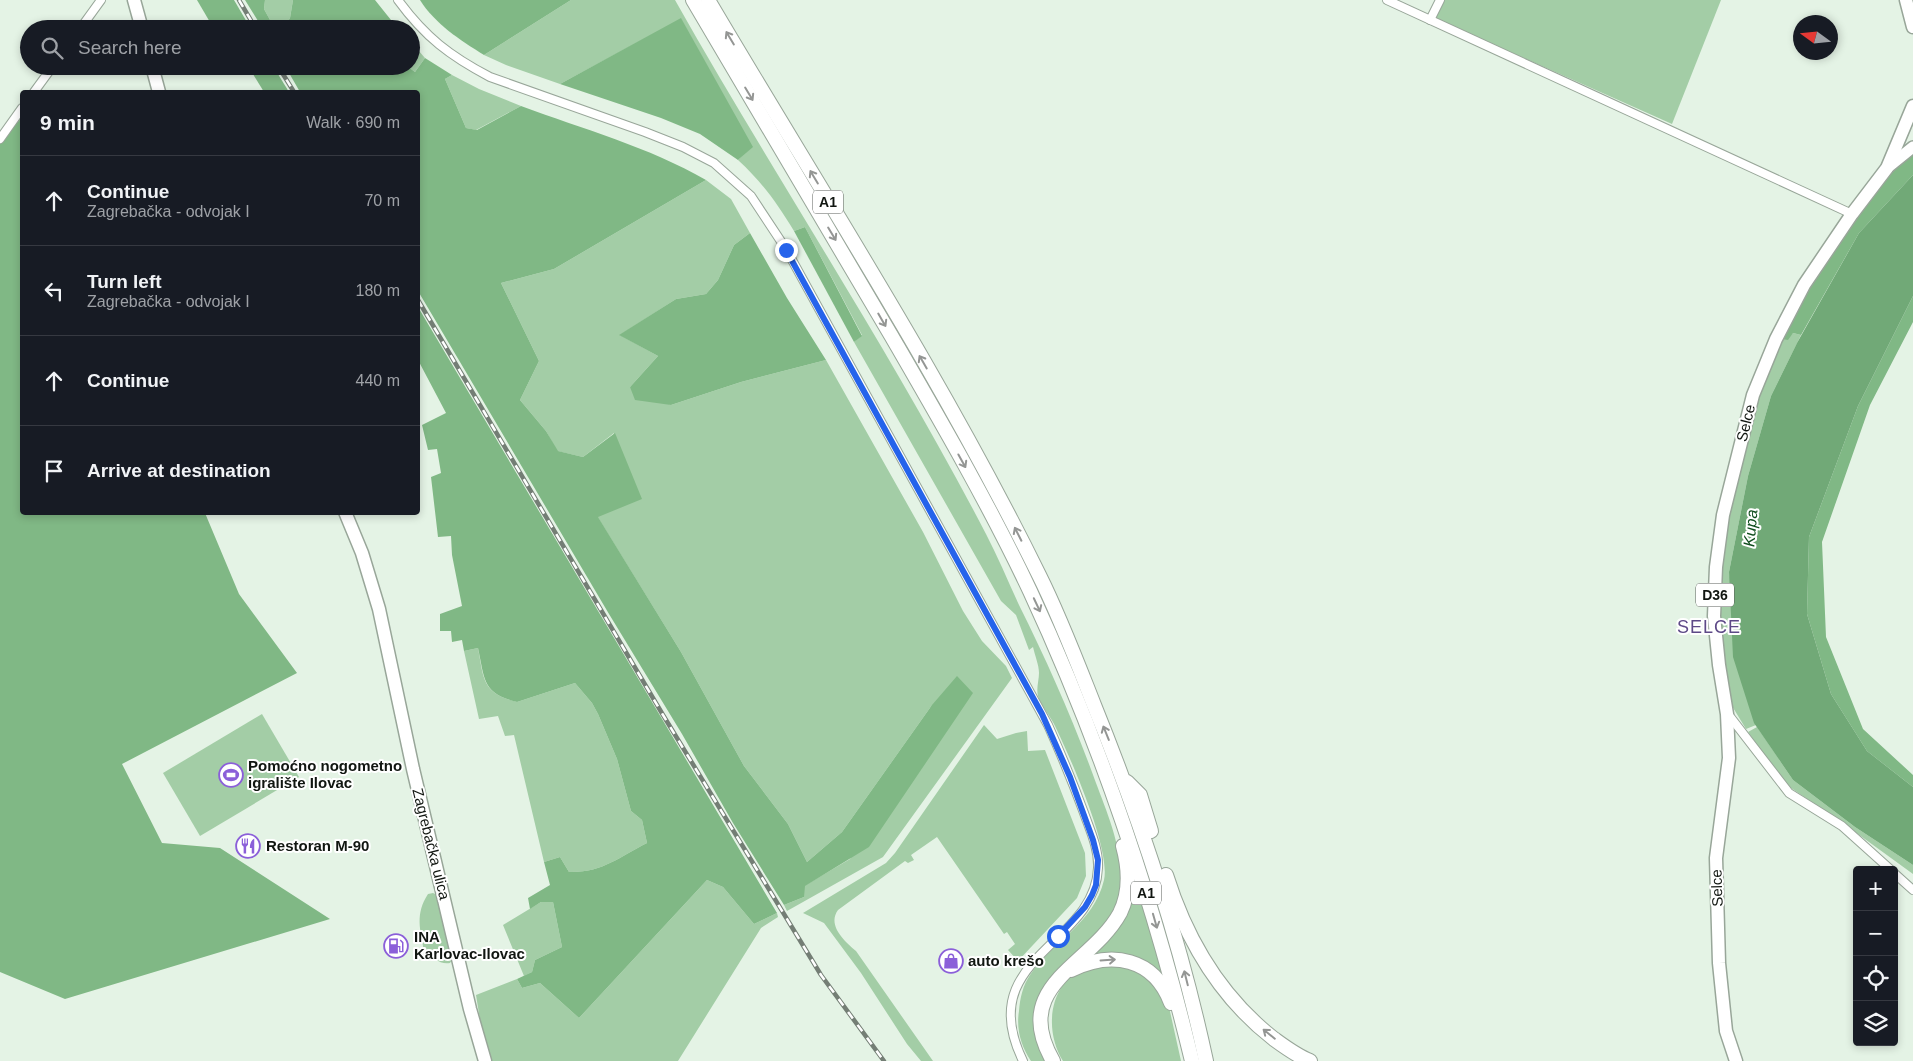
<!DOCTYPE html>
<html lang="en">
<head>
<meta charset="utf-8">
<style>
	:root { --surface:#171b24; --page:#242831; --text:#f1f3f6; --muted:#9ea1a6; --line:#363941 }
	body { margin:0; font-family:Helvetica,sans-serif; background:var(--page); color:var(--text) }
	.controls { position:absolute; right:15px; bottom:15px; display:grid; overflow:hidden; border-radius:5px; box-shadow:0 2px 8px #0003 }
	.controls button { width:45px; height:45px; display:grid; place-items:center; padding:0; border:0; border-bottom:1px solid var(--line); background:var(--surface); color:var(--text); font:25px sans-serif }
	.compass { position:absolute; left:1793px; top:15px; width:45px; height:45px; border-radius:50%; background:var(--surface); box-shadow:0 2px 8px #0003; rotate:285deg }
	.stop { position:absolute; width:15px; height:15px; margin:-11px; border:4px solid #2563eb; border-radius:50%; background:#fff }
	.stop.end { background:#2563eb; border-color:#fff; box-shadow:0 1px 5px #0008 }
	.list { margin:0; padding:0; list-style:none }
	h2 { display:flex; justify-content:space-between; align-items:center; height:65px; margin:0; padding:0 20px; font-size:21px }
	h2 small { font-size:16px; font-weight:400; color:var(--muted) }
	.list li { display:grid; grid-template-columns:32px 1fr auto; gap:15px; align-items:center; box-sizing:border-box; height:90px; padding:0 20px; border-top:1px solid var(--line) }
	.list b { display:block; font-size:19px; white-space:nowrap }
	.list p { margin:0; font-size:16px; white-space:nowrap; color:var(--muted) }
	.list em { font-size:16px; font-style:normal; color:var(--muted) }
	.icon { flex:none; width:28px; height:28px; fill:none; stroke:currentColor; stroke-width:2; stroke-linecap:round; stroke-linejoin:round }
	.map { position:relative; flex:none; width:1913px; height:1061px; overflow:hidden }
	.search { position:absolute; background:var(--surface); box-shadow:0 2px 8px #0003; left:20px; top:20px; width:400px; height:55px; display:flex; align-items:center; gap:12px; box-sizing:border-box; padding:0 18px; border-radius:28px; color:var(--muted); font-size:19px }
	.panel { position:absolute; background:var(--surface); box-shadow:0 2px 8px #0003; left:20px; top:90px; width:400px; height:425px; border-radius:5px }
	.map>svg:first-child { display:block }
</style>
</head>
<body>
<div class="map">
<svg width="1913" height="1061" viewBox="0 0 1913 1061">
	<rect width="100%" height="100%" fill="#e4f3e5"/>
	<!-- green -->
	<g fill="#a3cda6">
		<polygon points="265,0 293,0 290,18 283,29 275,29 264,9"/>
		<path d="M 571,0 L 675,0 C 776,179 891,351 986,534 C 998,557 1008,581 1019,605 C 1048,663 1074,722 1096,783 C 1108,815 1127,859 1119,894 C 1107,947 1036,962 1035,1021 C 1034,1036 1038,1049 1046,1061 L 1031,1061 C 1021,1046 1016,1029 1019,1011 C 1020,998 1023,985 1030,975 C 1053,941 1094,923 1104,880 C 1111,849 1070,757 1055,726 C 1051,717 1040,704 1038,696 C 1036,689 1039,680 1039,673 C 1039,665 1035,656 1033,647 L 1029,650 L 1016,615 L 1001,601 L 854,342 L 862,335 L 805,227 L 794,231 C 777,203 762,182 738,160 L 752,147 L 681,19 L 560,84 L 506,65 L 484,55 Z"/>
		<polygon points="1443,0 1721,0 1672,124 1434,18"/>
		<polygon points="411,42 425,58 415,72 407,66 411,66"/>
		<polygon points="452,75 479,89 521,106 476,130 466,128 445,79"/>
		<polygon points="706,180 731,199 750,233 734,245 718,280 706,294 676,299 620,335 658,356 630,387 671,405 741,382 826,360 923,532 963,611 982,641 1006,666 1012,678 883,857 787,911 784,905 804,897 804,886 850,859 932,705 842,832 807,862 788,824 744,766 681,652 597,516 614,433 583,457 557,451 546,431 520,400 539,361 501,283 554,269"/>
		<polygon points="1793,333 1801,335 1771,396 1748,476 1729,572 1756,725 1746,729 1732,706 1723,652 1720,633 1720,569 1729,514 1753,411 1782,339"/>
		<path d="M 478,648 C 484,680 482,693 517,702 L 575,683 L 592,703 L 598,714 L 617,759 L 631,811 L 642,820 L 647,843 C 619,857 602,873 569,872 L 560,857 L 544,862 L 514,735 L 505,736 L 498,716 L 479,719 L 464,651 Z"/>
		<polygon points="262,714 299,777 200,836 163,773"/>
		<path d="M 984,725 L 997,739 L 1016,733 L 1027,731 L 1028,751 L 1045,750 L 1085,853 L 1086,876 L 1077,898 L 1018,961 L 1008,950 L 1015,944 L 1007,932 L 1004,934 L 937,837 L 911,855 L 914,860 L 908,863 L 905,861 L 838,910 C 827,925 844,941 856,951 L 933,1061 L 921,1061 L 907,1044 L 861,973 L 824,923 L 803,913 L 886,863 L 895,853 Z"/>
		<polygon points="1757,727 1793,780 1855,827 1913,865 1913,874 1840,821 1791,788 1780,777 1748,732"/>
		<polygon points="707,880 723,887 754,924 777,913 778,917 761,928 678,1061 491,1061 482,1032 476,995 517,979 522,988 540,983 579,1018"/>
		<polygon points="1135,884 1136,884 1167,984 1095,956 1094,952 1133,897"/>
		<path d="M 433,893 L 437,895 L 452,960 L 450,963 C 440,965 432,957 424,951 C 420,929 415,914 428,894 Z"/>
		<polygon points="541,902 553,902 562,947 535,960 532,972 524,976 503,925"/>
		<path d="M 1116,963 L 1146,974 L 1169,1007 L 1181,1061 L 1063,1061 C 1044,1031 1048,982 1086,968 C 1095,965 1107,964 1116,963 Z"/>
	</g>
	<!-- forest -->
	<g fill="#80b885">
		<polygon points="197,0 234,0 251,29 214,29"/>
		<polygon points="245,0 265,0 264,9 275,29 263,29"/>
		<polygon points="293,0 375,0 391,20 390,29 283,29 290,18"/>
		<path d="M 420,0 L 571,0 L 484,55 C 460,40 435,24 420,0 Z"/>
		<polygon points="681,18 753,147 738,160 700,134 661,118 560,84"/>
		<path d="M 425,58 L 452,75 L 445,79 L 466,128 L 477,130 L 521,106 C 583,129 649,147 706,180 L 554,269 L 501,283 L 539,361 L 520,400 L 546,431 L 558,451 L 583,457 L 615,433 L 642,499 L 598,517 L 681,652 L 744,766 L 788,824 L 807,862 L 842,832 L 932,705 L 957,676 L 973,693 L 869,847 L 805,886 L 804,897 L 784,905 L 733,823 L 682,734 L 609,614 L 418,291 L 418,92 L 300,92 L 285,66 L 407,66 L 415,72 Z"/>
		<polygon points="248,66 273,66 289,92 264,92"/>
		<polygon points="22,117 22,512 205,513 239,594 297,673 122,764 162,843 220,848 330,919 65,999 0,972 0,143"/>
		<polygon points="1913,153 1913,175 1859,233 1801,335 1793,333 1788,340 1782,339 1801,302 1834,248 1891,172"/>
		<polygon points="805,227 862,336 854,342 794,231"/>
		<polygon points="750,233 787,298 826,360 741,382 671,405 635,400 630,387 658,356 619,335 676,299 706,294 718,280 734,245"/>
		<polygon points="1913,296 1913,322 1870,405 1822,542 1826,637 1863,729 1913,775 1913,787 1867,751 1831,694 1807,614 1809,537 1858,406"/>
		<path d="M 418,307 L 777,913 L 754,924 L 723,887 L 707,880 L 579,1018 L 540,983 L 522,988 L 517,979 L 532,972 L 535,960 L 562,947 L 553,902 L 541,902 L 530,909 L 528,898 L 550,885 L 544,862 L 560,857 L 569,872 C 602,873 619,857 647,843 L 642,820 L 631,811 L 617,759 L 598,714 L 592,703 L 575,683 L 517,702 C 482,693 485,680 478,648 L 464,651 L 462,640 L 452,642 L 451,631 L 440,631 L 440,614 L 462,606 L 452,555 L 451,536 L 438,537 L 431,477 L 441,473 L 437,449 L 428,450 L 422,425 L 446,413 L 418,360 Z"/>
	</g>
	<!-- water -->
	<polygon fill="#71a977" points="1913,175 1913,296 1858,406 1809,537 1807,614 1831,694 1867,751 1913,787 1913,865 1855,827 1793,780 1754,723 1733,657 1729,572 1748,476 1771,396 1797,343 1859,233"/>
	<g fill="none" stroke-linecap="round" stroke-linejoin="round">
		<!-- street casing -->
		<g stroke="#98a699" stroke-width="10">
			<g id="street">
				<path d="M 398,0 C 425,37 450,56 490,77 L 645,132 L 683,147 L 714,163 L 751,196 L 786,249 L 1048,725 C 1061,754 1073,783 1084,813 C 1090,830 1099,849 1098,868 C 1095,946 972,957 1023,1061"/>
				<polyline points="1387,0 1852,214"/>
				<polyline points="1430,20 1440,0"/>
				<polyline points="80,29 101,0"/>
				<polyline points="34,92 53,66"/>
				<polyline points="0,139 22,108"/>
				<polyline points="1728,714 1789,793 1842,826 1891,870"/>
				<polyline points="1894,873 1913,890"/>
			</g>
		</g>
		<!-- secondary casing -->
		<g stroke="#98a699" stroke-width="14">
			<polyline id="secondary" points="1887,168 1913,147"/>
		</g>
		<!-- primary casing -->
		<g stroke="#98a699" stroke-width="15">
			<g id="primary">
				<polyline points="134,0 142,29"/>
				<polyline points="1906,0 1913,27"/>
				<polyline points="152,66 159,92"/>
				<polyline points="345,512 362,553 379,609 413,769 470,1009 485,1061"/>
				<polyline points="1736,1061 1726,1031 1719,963 1716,858 1729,758 1727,714 1719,665 1714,616 1716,567 1723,515 1753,395 1776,339 1804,285 1852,214 1887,168 1913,106"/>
			</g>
		</g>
		<!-- highway casing -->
		<g stroke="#98a699" stroke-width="16">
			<g id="highway">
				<path d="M 693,0 C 759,112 826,224 892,337 C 940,420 989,504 1030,591 C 1100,742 1153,899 1192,1061"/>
				<path d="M 708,0 C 820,190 941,376 1039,575 C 1060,617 1077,662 1094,705 C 1141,821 1180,940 1206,1061"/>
				<polyline points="1127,782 1140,795 1151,831"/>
				<path d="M 1166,875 C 1186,939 1220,997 1274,1039 C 1285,1047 1297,1056 1310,1061"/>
				<path d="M 1071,970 C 1112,950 1154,958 1171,1003"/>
				<path d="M 1053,1061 C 1009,985 1091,966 1120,913 C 1131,891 1129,868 1123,846"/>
			</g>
		</g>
		<!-- street -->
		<use href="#street" stroke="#fff" stroke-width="8"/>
		<!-- secondary -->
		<use href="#secondary" stroke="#fff" stroke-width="11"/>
		<!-- primary -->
		<use href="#primary" stroke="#fff" stroke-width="12"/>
		<!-- highway -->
		<use href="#highway" stroke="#fff" stroke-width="14"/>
		<!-- rail casing -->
		<g stroke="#747e75" stroke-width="4.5">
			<g id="rail">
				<polyline points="239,0 256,29"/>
				<polyline points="278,66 294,92"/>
				<polyline points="418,300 663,715 821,975 884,1061"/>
			</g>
		</g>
		<!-- rail -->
		<use href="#rail" stroke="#fff" stroke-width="2.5" stroke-dasharray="8" stroke-linecap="butt"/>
	</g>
	<!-- one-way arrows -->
	<defs><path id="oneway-shaft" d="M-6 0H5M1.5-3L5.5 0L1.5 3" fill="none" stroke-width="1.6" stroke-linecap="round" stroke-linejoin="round" transform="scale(1.25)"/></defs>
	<g stroke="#949694">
		<use href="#oneway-shaft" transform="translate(730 38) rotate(-121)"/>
		<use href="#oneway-shaft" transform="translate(749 94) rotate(59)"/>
		<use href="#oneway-shaft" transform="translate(814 177) rotate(-121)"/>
		<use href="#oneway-shaft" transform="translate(832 234) rotate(59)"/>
		<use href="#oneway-shaft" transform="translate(882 320) rotate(60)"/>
		<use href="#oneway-shaft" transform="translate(923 362) rotate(-120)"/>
		<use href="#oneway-shaft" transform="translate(962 461) rotate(61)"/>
		<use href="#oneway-shaft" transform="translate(1018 534) rotate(-117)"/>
		<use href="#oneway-shaft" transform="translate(1037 605) rotate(65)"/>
		<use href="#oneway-shaft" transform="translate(1106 733) rotate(-112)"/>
		<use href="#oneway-shaft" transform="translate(1155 921) rotate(74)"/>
		<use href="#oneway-shaft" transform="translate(1108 960) rotate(-4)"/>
		<use href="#oneway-shaft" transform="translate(1186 978) rotate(-104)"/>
		<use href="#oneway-shaft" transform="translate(1269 1034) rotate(-141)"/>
	</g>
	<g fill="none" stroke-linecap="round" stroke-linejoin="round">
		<!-- route -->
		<polyline stroke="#2563eb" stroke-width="6" points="786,250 1042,714 1070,777 1093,840 1098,860 1096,885 1092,895 1085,907 1058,936"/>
	</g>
	<!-- icons -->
	<defs>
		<g id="stadium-ring" transform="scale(1.25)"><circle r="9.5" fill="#fff" stroke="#8b5fd9" stroke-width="1.5"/><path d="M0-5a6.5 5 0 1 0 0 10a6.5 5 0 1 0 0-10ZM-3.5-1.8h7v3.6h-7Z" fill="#8b5fd9"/></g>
		<g id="restaurant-ring" transform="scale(1.25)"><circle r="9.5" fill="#fff" stroke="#8b5fd9" stroke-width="1.5"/><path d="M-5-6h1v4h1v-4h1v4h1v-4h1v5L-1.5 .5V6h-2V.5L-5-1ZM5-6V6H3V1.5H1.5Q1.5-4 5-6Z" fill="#8b5fd9"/></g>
		<g id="fuel-ring" transform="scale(1.25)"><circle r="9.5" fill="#fff" stroke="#8b5fd9" stroke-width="1.5"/><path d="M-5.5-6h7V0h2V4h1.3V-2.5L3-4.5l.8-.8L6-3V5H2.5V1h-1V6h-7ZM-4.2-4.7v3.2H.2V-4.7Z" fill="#8b5fd9"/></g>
		<g id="shop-ring" transform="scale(1.25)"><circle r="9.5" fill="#fff" stroke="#8b5fd9" stroke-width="1.5"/><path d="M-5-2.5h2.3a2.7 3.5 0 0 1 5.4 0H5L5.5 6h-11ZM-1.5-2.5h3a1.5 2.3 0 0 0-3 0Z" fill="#8b5fd9"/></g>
	</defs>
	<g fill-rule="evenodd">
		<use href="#stadium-ring" x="231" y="775"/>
		<use href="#restaurant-ring" x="248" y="846"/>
		<use href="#fuel-ring" x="396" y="946"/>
		<use href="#shop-ring" x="951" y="961"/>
	</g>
	<g text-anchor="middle" stroke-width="4" stroke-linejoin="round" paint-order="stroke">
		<!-- shield labels -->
		<g fill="#fff" stroke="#585c58" stroke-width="1">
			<rect x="813" y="190.5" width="30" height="23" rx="4"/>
			<rect x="1696" y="583.5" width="38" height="23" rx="4"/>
			<rect x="1131" y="881.5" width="30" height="23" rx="4"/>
		</g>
		<g font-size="14" font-weight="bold" fill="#111611">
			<text x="828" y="207">A1</text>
			<text x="1715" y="600">D36</text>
			<text x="1146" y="898">A1</text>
		</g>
		<!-- street labels -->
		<g font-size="15" fill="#111611" stroke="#fff">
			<text transform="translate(1746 423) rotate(-76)" y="5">Selce</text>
			<text transform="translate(431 844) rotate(76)" y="5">Zagrebačka ulica</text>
			<text transform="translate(1717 888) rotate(-92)" y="5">Selce</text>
		</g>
		<!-- poi labels -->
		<g font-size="15" font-weight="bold" fill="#111611" stroke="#fff" text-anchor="start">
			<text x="248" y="771">Pomoćno nogometno<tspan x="248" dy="17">igralište Ilovac</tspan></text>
			<text x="266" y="851">Restoran M-90</text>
			<text x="414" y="942">INA<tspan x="414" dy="17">Karlovac-Ilovac</tspan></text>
			<text x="968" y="966">auto krešo</text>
		</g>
		<!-- water labels -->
		<g font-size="16" font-style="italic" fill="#104d1e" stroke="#fff">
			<text transform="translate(1750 528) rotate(-85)" y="6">Kupa</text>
		</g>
		<!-- quarter labels -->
		<g font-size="18" letter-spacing="1" fill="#5d4987" stroke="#fff">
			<text x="1709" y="633">SELCE</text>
		</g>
	</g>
</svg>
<div class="controls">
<button>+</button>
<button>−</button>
<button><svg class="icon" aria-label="locate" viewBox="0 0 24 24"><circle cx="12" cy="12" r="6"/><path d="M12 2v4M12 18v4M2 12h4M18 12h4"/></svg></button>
<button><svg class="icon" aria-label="layers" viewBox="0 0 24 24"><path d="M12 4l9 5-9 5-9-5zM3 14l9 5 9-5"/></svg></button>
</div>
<svg class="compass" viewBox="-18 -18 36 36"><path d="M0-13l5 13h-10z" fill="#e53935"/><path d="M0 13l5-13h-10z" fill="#9ea1a6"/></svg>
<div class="stop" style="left:1058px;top:936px"></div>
<div class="stop end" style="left:786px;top:250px"></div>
<div class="search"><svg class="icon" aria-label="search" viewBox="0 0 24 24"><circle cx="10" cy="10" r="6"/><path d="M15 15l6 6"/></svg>Search here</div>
<section class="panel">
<h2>9 min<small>Walk · 690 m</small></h2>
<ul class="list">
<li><svg class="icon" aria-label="ahead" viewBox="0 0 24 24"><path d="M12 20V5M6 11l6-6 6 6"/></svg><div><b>Continue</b><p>Zagrebačka - odvojak I</p></div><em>70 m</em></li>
<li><svg class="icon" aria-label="left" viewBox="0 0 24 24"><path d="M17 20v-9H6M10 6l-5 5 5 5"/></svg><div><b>Turn left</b><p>Zagrebačka - odvojak I</p></div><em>180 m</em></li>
<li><svg class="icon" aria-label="ahead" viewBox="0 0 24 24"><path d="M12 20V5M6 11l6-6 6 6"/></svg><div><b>Continue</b></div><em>440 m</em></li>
<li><svg class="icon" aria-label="arrive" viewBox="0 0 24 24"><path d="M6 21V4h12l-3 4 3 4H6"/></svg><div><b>Arrive at destination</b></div></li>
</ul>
</section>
</div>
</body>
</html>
